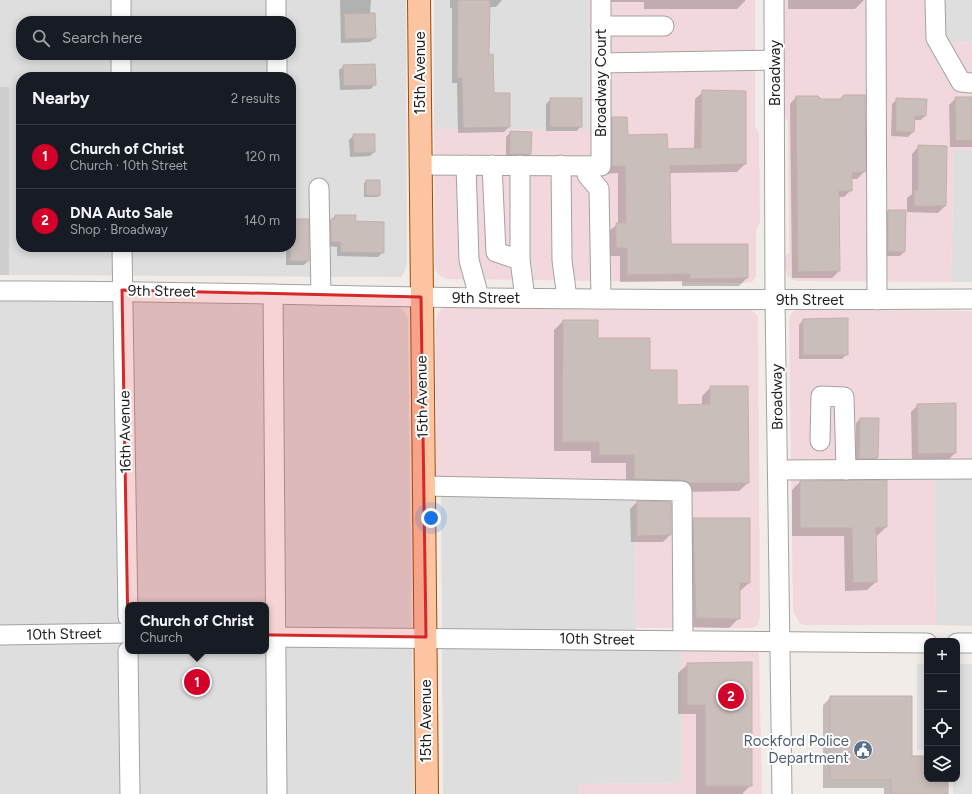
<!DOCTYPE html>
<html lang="en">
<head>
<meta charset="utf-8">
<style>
	:root { --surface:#171b24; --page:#20242c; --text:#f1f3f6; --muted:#9ea1a6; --line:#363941; --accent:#d3002a }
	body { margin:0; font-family:Figtree,sans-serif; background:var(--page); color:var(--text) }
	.controls { position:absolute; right:12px; bottom:12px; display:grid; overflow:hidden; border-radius:8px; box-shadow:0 2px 10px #0003 }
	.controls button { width:36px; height:36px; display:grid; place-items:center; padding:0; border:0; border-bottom:1px solid var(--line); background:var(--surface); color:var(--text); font:20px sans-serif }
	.you { position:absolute; left:431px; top:518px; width:14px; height:14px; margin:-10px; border:3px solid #fff; border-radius:50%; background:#1a73e8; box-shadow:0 0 0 6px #1a73e833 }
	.badge { display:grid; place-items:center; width:26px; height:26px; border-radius:50%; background:var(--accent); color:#fff; font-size:13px; font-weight:700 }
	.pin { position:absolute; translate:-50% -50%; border:2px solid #fff; box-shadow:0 1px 4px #0006 }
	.popup { position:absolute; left:125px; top:602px; width:144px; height:52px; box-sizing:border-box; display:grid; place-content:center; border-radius:8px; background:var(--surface); filter:drop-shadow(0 1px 3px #0005); font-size:13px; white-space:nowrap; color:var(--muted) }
	.popup b { font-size:15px; color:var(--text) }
	.popup::after { content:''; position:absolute; left:50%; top:100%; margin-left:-8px; border:8px solid transparent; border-top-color:var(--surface) }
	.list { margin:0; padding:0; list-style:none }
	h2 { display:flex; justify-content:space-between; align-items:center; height:52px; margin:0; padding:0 16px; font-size:17px }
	h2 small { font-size:13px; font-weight:400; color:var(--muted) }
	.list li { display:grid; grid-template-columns:26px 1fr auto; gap:12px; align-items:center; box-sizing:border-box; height:64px; padding:0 16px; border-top:1px solid var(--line) }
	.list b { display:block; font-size:15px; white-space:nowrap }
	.list p { margin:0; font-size:13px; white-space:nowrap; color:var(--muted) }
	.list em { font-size:13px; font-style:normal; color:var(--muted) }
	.icon { flex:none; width:22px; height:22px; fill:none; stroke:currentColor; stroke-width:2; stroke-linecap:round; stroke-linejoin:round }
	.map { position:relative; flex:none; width:972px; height:794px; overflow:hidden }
	.search { position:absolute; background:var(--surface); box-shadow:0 2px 10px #0003; left:16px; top:16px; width:280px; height:44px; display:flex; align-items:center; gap:10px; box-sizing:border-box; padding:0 14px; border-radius:16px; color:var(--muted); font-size:15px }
	.panel { position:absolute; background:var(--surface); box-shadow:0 2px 10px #0003; left:16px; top:72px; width:280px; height:180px; border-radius:16px }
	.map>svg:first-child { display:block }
</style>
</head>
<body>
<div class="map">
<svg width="972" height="794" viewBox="0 0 972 794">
	<rect width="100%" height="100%" fill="#f2ece8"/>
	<!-- residential -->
	<g fill="#dfdede" fill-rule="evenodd">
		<path d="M 0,0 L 406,0 L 407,262 L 405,271 L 401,277 L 392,277 L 9,275 L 9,88 L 0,87 ZM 21,21 L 291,21 L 291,55 L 21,55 ZM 21,77 L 291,77 L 291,247 L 21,247 Z"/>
		<polygon points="434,0 588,0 590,130 434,129"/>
		<polygon points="940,0 972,0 972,42 946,43"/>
		<polygon points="954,150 972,150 972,282 951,282"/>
		<path d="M 0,300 L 399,307 L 404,311 L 408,318 L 414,794 L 0,794 ZM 128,605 L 266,605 L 266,651 L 128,651 Z"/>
		<polygon points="934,475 972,475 972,626 936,625"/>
		<polygon points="441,494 635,496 636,628 641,647 681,648 681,783 578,784 578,794 443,794"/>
	</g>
	<!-- commercial -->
	<g fill="#f2d8dc">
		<polygon points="588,0 755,0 755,127 759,133 760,222 756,230 756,277 752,282 746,283 447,279 440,276 437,272 435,265 434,129 589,130"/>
		<polygon points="784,0 940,0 946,43 972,42 972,150 954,150 951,282 796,281 788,277 783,261 789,252 788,122 784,115"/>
		<polygon points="452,306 747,308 753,311 758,317 758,323 760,617 758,625 752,628 636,628 635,485 436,482 436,321 438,313 443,308"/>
		<polygon points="799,309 972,311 972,475 934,476 936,625 804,625 800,623 793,612 789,326 790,316 793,311"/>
		<polygon points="681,648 756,650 759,654 762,794 578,794 578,784 681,783"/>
	</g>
	<!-- religious -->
	<rect fill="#cfcfcf" x="0" y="87" width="9" height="188"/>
	<!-- parking -->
	<g fill="#e1e1e1">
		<rect x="917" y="664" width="10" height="86"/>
		<polygon points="957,664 972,664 972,794 953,794 953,779 957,779"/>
	</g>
	<!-- shadow -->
	<g fill="#0003">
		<polygon points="340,0 371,0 370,14 375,38 370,42 341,43"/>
		<polygon points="450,0 502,0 496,7 489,7 488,56 493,94 509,127 504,132 458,133 457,83 452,83 452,8 450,8"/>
		<polygon points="600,0 745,0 745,1 737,9 644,9 644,2 602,2"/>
		<polygon points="788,0 864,0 855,9 788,9"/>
		<polygon points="344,66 375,84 371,89 340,90 339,70"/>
		<polygon points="703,92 745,164 737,172 670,173 670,245 747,278 739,286 682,286 682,281 620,282 620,256 609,256 609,231 618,224 618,173 605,174 605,126 612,118 627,136 667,150 694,149 695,99"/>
		<polygon points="796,97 820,100 864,172 857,179 851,179 851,190 844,197 838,197 839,271 832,278 792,278 790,104"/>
		<polygon points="956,98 972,98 972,147 950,147 949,105"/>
		<polygon points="551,99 581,126 577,131 546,131 546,104"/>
		<polygon points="897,99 925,116 921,120 913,120 913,132 908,137 891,136 892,104"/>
		<polygon points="511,132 531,133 530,154 526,159 506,158 506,137"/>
		<polygon points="354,135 374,152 370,156 350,157 349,140"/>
		<polygon points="919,146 945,206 938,213 907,212 907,198 912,194 912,154"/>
		<polygon points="366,181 379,195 377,197 364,197 364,183"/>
		<polygon points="888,211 904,252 900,256 884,256 884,215"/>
		<polygon points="335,216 354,222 383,252 378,257 337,256 337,247 327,246 326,225"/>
		<polygon points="286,247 291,247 308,261 304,265 286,265"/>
		<polygon points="803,320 847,354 842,359 799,359 799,325"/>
		<polygon points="563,321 597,321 597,339 649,371 676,406 702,405 702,396 711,387 748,483 739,491 681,492 626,487 626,463 591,463 591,451 554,451 554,330"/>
		<polygon points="955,404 955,453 948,460 912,461 911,412 918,405"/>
		<polygon points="860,419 878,419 877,458 873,463 855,463 856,423"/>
		<polygon points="886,481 886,527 878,535 875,536 876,582 867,590 845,591 844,536 792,536 792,490 800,482"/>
		<polygon points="637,502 670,503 670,535 663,542 631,542 630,509"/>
		<polygon points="694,519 749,583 739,592 739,618 729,628 687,627 684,528"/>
		<polygon points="688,664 751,785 742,794 696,794 696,714 678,714 678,673"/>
		<polygon points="831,697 911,757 927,757 927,779 947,779 947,794 884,794 884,788 823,788 823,705"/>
	</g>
	<!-- building -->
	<g fill="#cabebb" stroke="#c4b0aa">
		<polygon points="458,0 490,0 489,55 493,54 494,93 510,93 510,127 463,128 462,78 457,78"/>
		<polygon points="375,13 376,38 345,39 344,14"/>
		<polygon points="375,64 376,85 344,86 343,65"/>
		<polygon points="702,90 746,91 746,164 670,166 671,244 748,244 748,278 690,279 690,274 627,275 627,248 616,248 616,223 626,223 625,166 612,166 612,117 627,117 628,135 667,134 668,149 701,148"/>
		<polygon points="844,95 865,95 866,169 865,172 852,173 852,191 839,191 840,271 798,272 796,96 818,96 821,99 840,99"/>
		<polygon points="955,97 972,97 972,140 956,141"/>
		<rect x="550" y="98" width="32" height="29"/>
		<polygon points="896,98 927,99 926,116 915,116 914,132 896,132"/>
		<polygon points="510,131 532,132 531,154 510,154"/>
		<polygon points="353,134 375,134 375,152 354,153"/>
		<polygon points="918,145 947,146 946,206 914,206 914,190 918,190"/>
		<polygon points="366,180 380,180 380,196 366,195"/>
		<polygon points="888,210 906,210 905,252 888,252"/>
		<polygon points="335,215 356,215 355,221 384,222 384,253 341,252 341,242 331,242 331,219 335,219"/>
		<polygon points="291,219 309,219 309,261 290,261"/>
		<polygon points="848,318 848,355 803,355 803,319"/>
		<polygon points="563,320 598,320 598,338 650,338 650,370 677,370 677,405 710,404 710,386 748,386 749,483 690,483 682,480 634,479 634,455 599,455 599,442 562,442"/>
		<polygon points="956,403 956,453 918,454 917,404"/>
		<polygon points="860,418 879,418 878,458 859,459"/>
		<polygon points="887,480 887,527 876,528 877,582 853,583 852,528 800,528 800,481"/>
		<polygon points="637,501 671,502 671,535 637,536"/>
		<polygon points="693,518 750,518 750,583 740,583 740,619 696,618"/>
		<polygon points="752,662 752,786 705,786 705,705 687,705 687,663"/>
		<polygon points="830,696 912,696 912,756 927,756 927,779 948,779 948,794 891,794 891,780 830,780"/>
	</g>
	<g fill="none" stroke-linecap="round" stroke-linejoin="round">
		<!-- minor casing -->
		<g stroke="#a2a2a2" stroke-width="21">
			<g id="minor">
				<polyline points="121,0 121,21"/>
				<polyline points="276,0 276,21"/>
				<polyline points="774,0 775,300 782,794"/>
				<polyline points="876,0 877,300"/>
				<polyline points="935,0 936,38 961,82 972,83"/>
				<polyline points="601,26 664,26"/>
				<polyline points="121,55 121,77"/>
				<polyline points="277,55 277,77"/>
				<polyline points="601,63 774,60"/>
				<polyline points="420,165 601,166 601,0"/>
				<polyline points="466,165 469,260 479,297"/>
				<polyline points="492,165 496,252 520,260"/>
				<polyline points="520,165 520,260 525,298"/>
				<polyline points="561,165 562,260 567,298"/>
				<polyline points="587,166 587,175 599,189 601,299"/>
				<polyline points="319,188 321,295"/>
				<polyline points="122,247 128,617"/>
				<path d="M 0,291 C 140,290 280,295 420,297 C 604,300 788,300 972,299"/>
				<polyline points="273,294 277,794"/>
				<polyline points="820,441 821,396 844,397 846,470"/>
				<polyline points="778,470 972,469"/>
				<polyline points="424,486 682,491 683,640"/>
				<polyline points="0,635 128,633"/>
				<polyline points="266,637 927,643"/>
				<polyline points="957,643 972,643"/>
				<polyline points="128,651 130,794"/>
			</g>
		</g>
		<!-- major casing -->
		<g stroke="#9f4b00" stroke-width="24">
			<polyline id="major" points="419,0 427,794"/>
		</g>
		<!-- minor -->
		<use href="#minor" stroke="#fff" stroke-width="19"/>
		<!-- major -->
		<use href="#major" stroke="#fdc4a2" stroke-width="22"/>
	</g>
	<!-- marked area -->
	<path fill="#d62828" fill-opacity="0.2" stroke="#d62828" stroke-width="3" stroke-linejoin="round" d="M 122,290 L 421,297 L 426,637 L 128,633 Z"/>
	<!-- icons -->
	<defs>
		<g id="civic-disc" transform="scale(1)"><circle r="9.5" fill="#5c6f8a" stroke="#fff"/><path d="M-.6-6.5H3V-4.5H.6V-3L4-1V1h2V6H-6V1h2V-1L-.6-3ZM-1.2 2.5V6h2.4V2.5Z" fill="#fff"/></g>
	</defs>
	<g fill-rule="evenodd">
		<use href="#civic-disc" x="863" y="750"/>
	</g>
	<g text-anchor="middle" stroke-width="4" stroke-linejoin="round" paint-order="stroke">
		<!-- street labels -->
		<g font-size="15" fill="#212121" stroke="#fff">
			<text transform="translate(420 73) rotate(-90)" y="5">15th Avenue</text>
			<text transform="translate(775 73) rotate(-90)" y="5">Broadway</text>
			<text transform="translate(601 83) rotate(-90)" y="5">Broadway Court</text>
			<text transform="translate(162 291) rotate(1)" y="5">9th Street</text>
			<text x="486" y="303">9th Street</text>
			<text x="810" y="305">9th Street</text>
			<text transform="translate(422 397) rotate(-91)" y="5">15th Avenue</text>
			<text transform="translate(777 397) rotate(-91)" y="5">Broadway</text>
			<text transform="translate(125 432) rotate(-91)" y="5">16th Avenue</text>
			<text transform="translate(64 634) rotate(-1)" y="5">10th Street</text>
			<text transform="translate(597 639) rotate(1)" y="5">10th Street</text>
			<text transform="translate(426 721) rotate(-90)" y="5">15th Avenue</text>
		</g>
		<!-- service labels -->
		<g font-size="15" fill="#4e5e75" stroke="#fff" text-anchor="end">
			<text x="849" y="746">Rockford Police<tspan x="849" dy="17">Department</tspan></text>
		</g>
	</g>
</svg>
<div class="controls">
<button>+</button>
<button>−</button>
<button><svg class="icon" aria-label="locate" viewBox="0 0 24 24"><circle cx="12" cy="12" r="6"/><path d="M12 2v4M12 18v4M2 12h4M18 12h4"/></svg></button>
<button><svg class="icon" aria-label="layers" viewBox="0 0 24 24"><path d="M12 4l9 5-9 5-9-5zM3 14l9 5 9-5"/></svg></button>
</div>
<div class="you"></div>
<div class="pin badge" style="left:197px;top:682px">1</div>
<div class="popup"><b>Church of Christ</b>Church</div>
<div class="pin badge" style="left:731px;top:696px">2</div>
<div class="search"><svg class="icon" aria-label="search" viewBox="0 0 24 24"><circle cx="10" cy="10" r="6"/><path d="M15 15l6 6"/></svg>Search here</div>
<section class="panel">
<h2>Nearby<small>2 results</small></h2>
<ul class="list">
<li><span class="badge">1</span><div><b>Church of Christ</b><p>Church · 10th Street</p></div><em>120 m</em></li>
<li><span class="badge">2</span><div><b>DNA Auto Sale</b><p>Shop · Broadway</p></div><em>140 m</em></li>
</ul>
</section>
</div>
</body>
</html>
